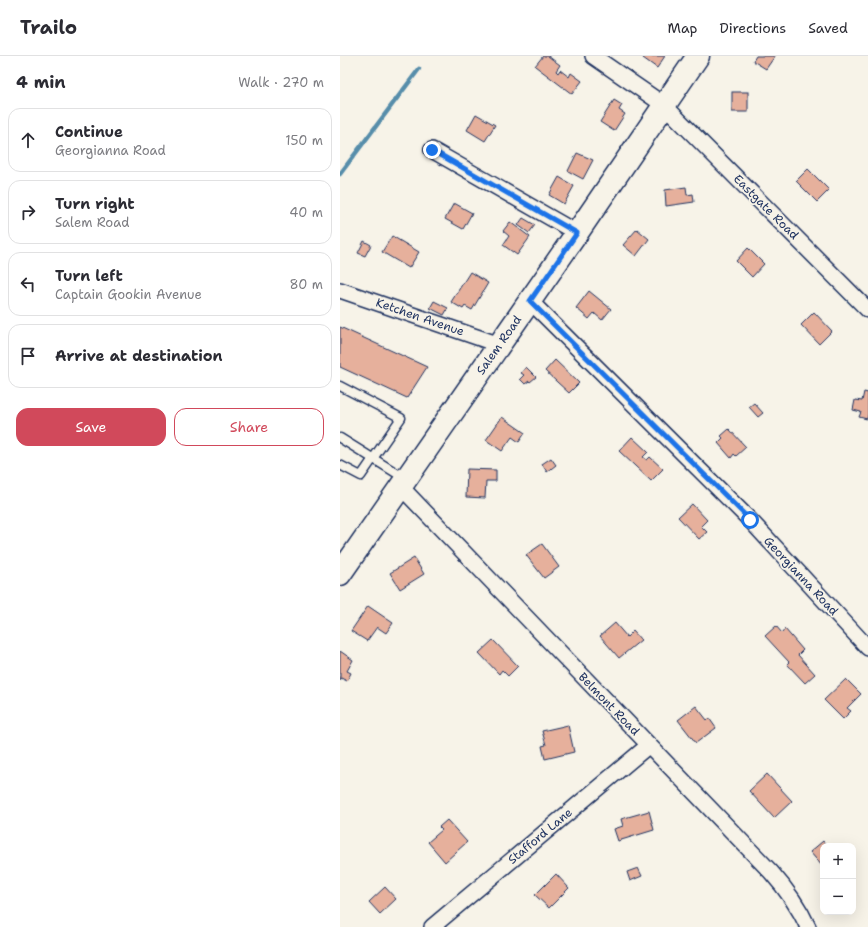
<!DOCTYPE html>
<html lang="en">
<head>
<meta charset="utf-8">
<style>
	:root { --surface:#fff; --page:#f7f7f7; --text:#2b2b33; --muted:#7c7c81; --line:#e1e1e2; --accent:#d1495b }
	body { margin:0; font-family:"Shantell Sans",sans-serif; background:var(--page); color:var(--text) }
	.controls { position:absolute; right:12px; bottom:12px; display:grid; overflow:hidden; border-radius:8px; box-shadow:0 4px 16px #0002 }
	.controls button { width:36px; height:36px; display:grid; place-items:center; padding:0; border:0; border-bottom:1px solid var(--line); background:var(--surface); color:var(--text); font:20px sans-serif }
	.stop { position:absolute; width:12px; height:12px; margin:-9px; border:3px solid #1a73e8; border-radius:50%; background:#fff }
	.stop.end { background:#1a73e8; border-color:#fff; box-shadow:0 1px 4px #0008 }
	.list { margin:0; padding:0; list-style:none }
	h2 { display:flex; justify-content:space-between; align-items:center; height:52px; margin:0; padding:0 16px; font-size:17px }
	h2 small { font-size:13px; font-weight:400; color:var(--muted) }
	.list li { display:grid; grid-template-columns:26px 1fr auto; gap:12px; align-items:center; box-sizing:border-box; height:64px; margin:0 8px 8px; padding:0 8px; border:1px solid var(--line); border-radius:12px }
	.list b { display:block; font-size:15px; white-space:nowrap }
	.list p { margin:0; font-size:13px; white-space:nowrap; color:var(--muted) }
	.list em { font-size:13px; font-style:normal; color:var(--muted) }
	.actions { display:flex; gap:8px; padding:12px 16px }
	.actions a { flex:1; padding:9px 0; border:1px solid var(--accent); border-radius:12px; text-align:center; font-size:14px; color:var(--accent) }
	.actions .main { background:var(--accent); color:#fff }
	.icon { flex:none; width:22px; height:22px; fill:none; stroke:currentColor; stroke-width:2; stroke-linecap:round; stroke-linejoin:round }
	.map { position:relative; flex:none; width:528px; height:871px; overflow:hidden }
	header { display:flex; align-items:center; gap:24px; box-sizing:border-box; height:56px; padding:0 20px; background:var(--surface); border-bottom:1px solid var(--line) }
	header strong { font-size:19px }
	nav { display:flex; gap:22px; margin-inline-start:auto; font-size:14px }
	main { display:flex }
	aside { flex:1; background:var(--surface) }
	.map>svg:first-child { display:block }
</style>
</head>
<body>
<header>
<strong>Trailo</strong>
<nav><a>Map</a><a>Directions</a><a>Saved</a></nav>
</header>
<main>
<aside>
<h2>4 min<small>Walk · 270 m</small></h2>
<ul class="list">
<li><svg class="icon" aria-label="ahead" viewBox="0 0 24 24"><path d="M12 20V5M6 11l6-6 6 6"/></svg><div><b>Continue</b><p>Georgianna Road</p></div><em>150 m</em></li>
<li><svg class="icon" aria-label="right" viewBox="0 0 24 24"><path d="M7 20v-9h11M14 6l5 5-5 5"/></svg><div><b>Turn right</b><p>Salem Road</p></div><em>40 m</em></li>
<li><svg class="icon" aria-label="left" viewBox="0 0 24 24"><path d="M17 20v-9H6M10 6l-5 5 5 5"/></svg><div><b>Turn left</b><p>Captain Gookin Avenue</p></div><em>80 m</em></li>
<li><svg class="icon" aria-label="arrive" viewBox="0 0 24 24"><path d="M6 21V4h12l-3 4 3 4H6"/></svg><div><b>Arrive at destination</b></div></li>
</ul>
<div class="actions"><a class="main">Save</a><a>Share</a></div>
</aside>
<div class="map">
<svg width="528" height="871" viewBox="0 0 528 871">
	<rect width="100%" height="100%" fill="#f7f3e8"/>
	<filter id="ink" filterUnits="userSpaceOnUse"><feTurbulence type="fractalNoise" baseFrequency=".025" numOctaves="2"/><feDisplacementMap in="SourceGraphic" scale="8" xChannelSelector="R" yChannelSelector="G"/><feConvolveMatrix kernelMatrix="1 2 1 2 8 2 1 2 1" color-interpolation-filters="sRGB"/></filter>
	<g filter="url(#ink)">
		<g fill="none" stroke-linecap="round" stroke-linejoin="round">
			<!-- stream -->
			<polyline stroke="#578daa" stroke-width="4.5" points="0,118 79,13"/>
		</g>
		<!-- building -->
		<g fill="#e6b09c" stroke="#1b2f5e">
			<polygon points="203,0 208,0 220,9 216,15 218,17 220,14 229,21 231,17 242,25 232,38 195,10"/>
			<polygon points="304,0 325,0 317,12 303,2"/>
			<polygon points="416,0 435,0 426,13 413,5"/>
			<rect x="392" y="36" width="16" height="20"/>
			<polygon points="274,44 282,49 279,54 285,58 274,75 260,66"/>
			<polygon points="136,58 155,69 145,85 127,74"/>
			<polygon points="237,97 253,104 243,123 228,115"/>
			<polygon points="468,113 489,134 477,146 456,125"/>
			<polygon points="219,121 234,130 224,148 209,139"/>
			<polygon points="346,131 347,139 353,138 354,146 326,150 325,134"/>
			<polygon points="114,147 132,157 123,173 105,163"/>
			<polygon points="183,162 195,169 189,177 178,169"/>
			<polygon points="170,166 190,181 177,199 163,189 169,180 163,175"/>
			<polygon points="297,173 309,183 296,200 283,189"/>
			<polygon points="52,180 79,196 69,212 42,196"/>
			<polygon points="24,185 31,189 25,200 18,197"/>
			<polygon points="408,192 424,208 412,221 396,205"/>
			<polygon points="130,216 148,227 132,254 125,250 123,253 111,246"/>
			<polygon points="249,235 271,253 262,264 254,257 249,263 236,252"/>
			<polygon points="94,245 108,252 104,259 90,252"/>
			<polygon points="474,256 492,275 479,288 461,269"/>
			<polygon points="0,271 87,311 67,342 0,311"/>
			<polygon points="215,304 239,327 229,337 205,315"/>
			<polygon points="186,311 196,321 190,326 189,325 185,328 180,323 184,319 181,317"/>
			<polygon points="524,336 528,337 528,358 527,363 519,361 521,356 513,354 515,344 522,345"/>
			<polygon points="414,347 423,357 418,361 409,351"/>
			<polygon points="162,361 185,377 179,386 172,381 162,395 146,384"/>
			<polygon points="389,373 406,391 396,400 394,398 391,402 378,387 383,382 381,380"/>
			<polygon points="292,381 308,396 303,401 307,404 310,401 323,413 311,425 279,395"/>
			<polygon points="211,402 216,409 207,416 202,408"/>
			<polygon points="127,413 156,414 156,425 146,425 145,442 126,441"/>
			<polygon points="352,448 367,464 361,470 367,476 359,483 338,461"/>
			<polygon points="202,488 219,511 204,522 186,499"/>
			<polygon points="74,502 84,518 60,533 50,517"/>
			<polygon points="28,550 53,567 46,577 37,571 27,585 11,575"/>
			<polygon points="275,567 287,581 293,575 301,584 279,602 260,580"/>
			<polygon points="436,570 442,577 445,573 463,594 458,599 475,618 465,627 447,608 449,606 425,580"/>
			<polygon points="153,584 178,610 168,620 162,614 159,618 139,597"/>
			<polygon points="0,595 13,604 7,615 11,617 7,625 1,622 0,624"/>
			<polygon points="506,623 521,638 507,652 511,655 503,663 484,644"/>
			<polygon points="356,650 367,664 369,662 376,672 356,687 338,664"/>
			<polygon points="228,669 234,696 205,703 202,690 206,689 202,675"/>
			<polygon points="427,718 452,745 434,762 409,735"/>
			<polygon points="309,755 314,774 278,785 274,773 283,770 281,763"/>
			<polygon points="107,764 127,786 105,806 88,786 102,774 99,771"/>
			<polygon points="483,785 487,790 483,790 483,811 470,796"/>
			<polygon points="298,812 302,820 290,825 287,816"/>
			<polygon points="216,818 229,832 209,852 195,839"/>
			<polygon points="45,831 56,843 40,858 29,846"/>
		</g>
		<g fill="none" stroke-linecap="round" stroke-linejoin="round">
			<!-- service casing -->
			<g stroke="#1b2f5e" stroke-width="11">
				<g id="service">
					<polyline points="0,330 61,362 21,420 0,409"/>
					<polyline points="0,382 66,423"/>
				</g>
			</g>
			<!-- minor casing -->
			<g stroke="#1b2f5e" stroke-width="18">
				<g id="minor">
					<polyline points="253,0 324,49 528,254"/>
					<polyline points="92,94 237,177"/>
					<polyline points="0,234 160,289"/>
					<polyline points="190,245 410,464 528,592"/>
					<path d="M 61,431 L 431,816 C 447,834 458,849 468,871"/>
					<polyline points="92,871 309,689"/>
				</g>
			</g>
			<!-- secondary casing -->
			<g stroke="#1b2f5e" stroke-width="25">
				<polyline id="secondary" points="0,518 237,177 358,0"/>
			</g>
			<!-- service -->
			<use href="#service" stroke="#f7f3e8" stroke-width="8"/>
			<!-- minor -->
			<use href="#minor" stroke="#f7f3e8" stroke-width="15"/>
			<!-- secondary -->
			<use href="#secondary" stroke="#f7f3e8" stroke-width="22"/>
		</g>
	</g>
	<g fill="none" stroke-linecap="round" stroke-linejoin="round" filter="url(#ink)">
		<!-- route -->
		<polyline stroke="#1a73e8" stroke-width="5" points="92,94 237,177 190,245 410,464"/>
	</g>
	<g text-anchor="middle" stroke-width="3.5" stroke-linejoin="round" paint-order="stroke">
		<!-- street labels -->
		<g font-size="12" fill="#1b2f5e" stroke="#f7f3e8">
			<text transform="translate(426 151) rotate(45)" y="4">Eastgate Road</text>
			<text transform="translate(80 261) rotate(19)" y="4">Ketchen Avenue</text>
			<text transform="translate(159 289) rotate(-55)" y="4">Salem Road</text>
			<text transform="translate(461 520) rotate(47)" y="4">Georgianna Road</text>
			<text transform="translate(269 648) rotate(46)" y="4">Belmont Road</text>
			<text transform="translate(200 780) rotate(-40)" y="4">Stafford Lane</text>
		</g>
	</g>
</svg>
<div class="controls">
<button>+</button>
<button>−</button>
</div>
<div class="stop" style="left:410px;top:464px"></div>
<div class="stop end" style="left:92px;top:94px"></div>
</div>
</main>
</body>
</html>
